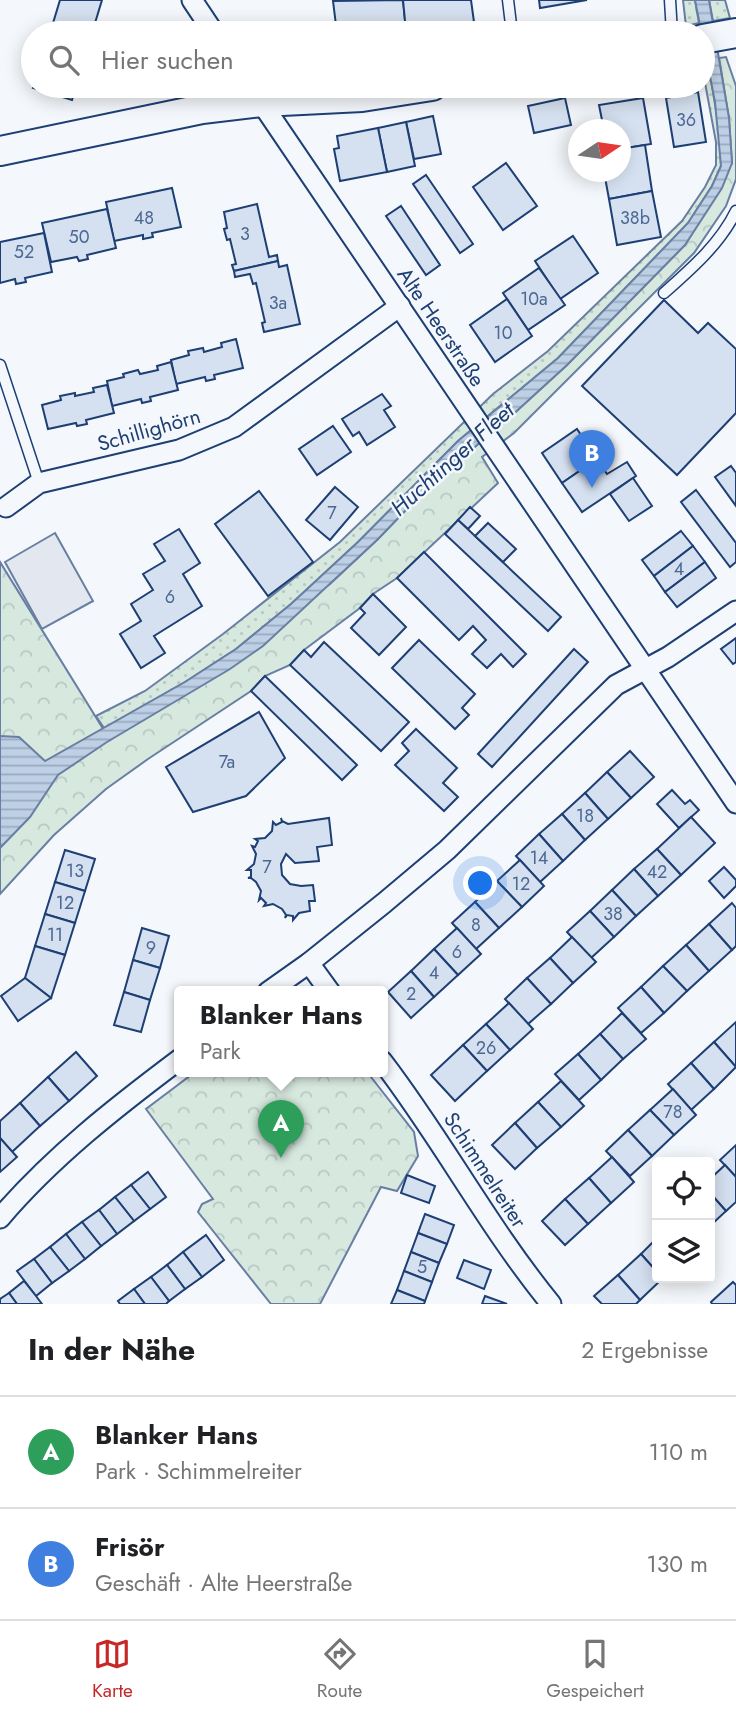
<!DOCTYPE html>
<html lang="de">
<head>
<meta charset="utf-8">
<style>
	:root { --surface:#fff; --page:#f2f2f2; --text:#202124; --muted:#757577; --line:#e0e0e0; --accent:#c62828 }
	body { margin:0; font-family:Jost,sans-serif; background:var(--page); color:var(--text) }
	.controls { position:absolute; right:21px; bottom:21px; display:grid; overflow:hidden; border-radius:7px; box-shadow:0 4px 18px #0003 }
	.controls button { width:63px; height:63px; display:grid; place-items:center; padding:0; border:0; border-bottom:2px solid var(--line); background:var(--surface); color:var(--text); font:35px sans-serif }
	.compass { position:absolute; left:568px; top:119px; width:63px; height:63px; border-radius:50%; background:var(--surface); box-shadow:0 4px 18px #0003; rotate:77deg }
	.you { position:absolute; left:481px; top:884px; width:24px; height:24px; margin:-18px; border:5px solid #fff; border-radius:50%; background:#1a73e8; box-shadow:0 0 0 10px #1a73e833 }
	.badge { display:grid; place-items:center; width:46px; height:46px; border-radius:50%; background:var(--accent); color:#fff; font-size:23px; font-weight:700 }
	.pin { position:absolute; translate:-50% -58px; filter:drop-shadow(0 2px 4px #0008) }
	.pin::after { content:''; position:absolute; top:37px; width:24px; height:21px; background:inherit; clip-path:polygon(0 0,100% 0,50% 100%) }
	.popup { position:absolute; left:174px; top:986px; width:214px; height:91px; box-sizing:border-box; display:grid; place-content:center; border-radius:7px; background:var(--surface); filter:drop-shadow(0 2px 5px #0005); font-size:23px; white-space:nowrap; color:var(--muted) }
	.popup b { font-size:26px; color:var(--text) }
	.popup::after { content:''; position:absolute; left:50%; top:100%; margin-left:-14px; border:14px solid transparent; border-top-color:var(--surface) }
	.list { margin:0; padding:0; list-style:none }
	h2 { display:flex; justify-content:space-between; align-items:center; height:91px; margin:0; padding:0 28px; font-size:30px }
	h2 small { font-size:23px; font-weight:400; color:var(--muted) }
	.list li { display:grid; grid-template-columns:46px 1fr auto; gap:21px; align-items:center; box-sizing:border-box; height:112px; padding:0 28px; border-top:2px solid var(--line) }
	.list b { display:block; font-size:26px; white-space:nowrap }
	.list p { margin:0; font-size:23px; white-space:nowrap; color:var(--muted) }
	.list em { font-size:23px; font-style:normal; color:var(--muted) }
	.icon { flex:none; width:38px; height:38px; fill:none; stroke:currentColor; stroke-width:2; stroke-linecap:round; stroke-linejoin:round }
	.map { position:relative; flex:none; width:736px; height:1304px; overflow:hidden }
	.search { position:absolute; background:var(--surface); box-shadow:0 4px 18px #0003; left:21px; right:21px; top:21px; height:77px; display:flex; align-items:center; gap:18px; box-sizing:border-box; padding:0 24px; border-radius:38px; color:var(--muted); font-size:26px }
	.sheet { height:315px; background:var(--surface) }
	nav { display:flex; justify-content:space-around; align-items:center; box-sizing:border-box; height:98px; border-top:2px solid var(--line); background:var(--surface); font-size:19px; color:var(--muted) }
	nav a { display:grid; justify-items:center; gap:4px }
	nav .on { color:var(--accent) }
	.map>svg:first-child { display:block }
</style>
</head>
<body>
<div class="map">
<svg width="736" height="1304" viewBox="0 0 736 1304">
	<defs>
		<pattern id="grass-dots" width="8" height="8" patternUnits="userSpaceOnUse" patternTransform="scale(1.75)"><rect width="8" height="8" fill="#d7e8df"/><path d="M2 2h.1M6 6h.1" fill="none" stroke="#b8c8c3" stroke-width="1.8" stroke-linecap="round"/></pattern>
		<pattern id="forest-crowns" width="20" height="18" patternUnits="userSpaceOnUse" patternTransform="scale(1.75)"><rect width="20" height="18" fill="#d7e8df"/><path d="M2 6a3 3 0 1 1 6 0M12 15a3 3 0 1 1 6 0" fill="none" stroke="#b8c8c3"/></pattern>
		<pattern id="water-rules" width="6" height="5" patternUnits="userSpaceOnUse" patternTransform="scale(1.75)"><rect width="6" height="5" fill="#bed0e5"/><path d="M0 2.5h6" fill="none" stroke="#9aaabe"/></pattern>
	</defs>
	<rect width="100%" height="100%" fill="#f4f7fb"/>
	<!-- grass -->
	<g fill="url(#grass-dots)" stroke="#687fa3" stroke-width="2">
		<polygon points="683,0 695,0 699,23 686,26"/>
		<polygon points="709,0 725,0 730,18 713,21"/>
		<polygon points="708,60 719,130 721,166 712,186 688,223 558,358 458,441 358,542 291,604 236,649 185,682 104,728 96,716 145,691 223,634 340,542 493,394 548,351 682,221 705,187 716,165 716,142 703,72 703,61"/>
	</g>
	<!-- forest -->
	<g fill="url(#forest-crowns)" stroke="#687fa3" stroke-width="2">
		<polygon points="726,57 736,86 736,179 726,206 694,253 514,433 482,457 498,483 397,578 373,594 360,608 304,650 290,665 265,676 251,691 148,759 106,789 54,835 0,894 0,562 110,740 330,584 378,539 432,483 509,418 567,365 685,245 732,163 729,118 719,58"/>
		<polygon points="195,1072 367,1072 414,1132 418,1156 397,1191 381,1187 320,1304 271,1304 198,1212 202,1204 213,1199 146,1109"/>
	</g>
	<!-- parking -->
	<polygon fill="#e3e8f0" stroke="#687fa3" stroke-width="2" points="55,533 93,601 42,629 5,562"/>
	<!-- water -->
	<polygon fill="url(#water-rules)" stroke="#687fa3" stroke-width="2" points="695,0 709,0 729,118 732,163 722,188 685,245 567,365 509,418 432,483 378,539 263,646 230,669 107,742 58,775 30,817 0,848 0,736 19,737 45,761 185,682 236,649 291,604 358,542 458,441 558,358 688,223 712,186 721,166 715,102"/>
	<!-- building -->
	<g fill="#d5e0f0" stroke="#1d3f73" stroke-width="2">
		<polygon points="60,0 102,0 92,33 50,33"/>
		<polygon points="403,0 406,31 337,33 333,1"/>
		<polygon points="403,0 471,0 474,22 406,31"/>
		<polygon points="539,0 587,0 540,8"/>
		<polygon points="34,86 76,86 72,100 33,88"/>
		<polygon points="698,92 706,142 674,147 666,98"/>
		<polygon points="565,98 571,125 534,133 528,106"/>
		<polygon points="643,98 651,144 620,149 620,130 604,130 599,105"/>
		<polygon points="433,116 441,154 414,159 406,122"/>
		<polygon points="406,122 415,166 387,172 378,128"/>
		<polygon points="378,128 387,172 340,181 334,149 339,148 337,136"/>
		<polygon points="645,145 652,191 609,199 604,172 620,172 620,149"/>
		<polygon points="506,163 537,206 503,230 473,187"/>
		<polygon points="426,175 473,244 460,253 413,184"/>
		<polygon points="172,188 181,227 152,233 153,237 143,239 143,235 114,241 106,202"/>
		<polygon points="652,191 661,237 617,245 609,199"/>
		<polygon points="257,204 269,257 277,255 278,261 234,271 232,265 236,264 230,239 227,240 224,229 227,228 224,212"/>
		<polygon points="401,206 440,265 426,275 386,216"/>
		<polygon points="107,209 116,248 87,255 88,259 79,261 77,257 51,262 42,223"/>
		<polygon points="44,233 52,272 25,278 26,282 16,284 15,279 0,283 0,242"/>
		<polygon points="573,236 598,273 560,299 535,261"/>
		<polygon points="278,261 279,267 287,265 300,324 264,332 262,323 265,322 256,283 253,284 250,274 235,277 234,271"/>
		<polygon points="539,268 565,305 528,330 503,293"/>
		<polygon points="507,299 532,336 495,362 470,325"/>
		<polygon points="664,300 698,333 708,323 736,349 736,413 677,475 582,386"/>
		<polygon points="236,339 243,368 214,375 215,379 206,381 205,377 176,384 171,360 189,355 188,351 203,348 204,352 222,347 221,343"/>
		<polygon points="171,362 178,390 150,397 151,401 142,403 141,399 112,406 107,381 124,377 123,374 138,370 140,374 158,370 157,366"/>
		<polygon points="107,385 114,413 86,420 87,424 77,426 76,423 48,429 42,405 61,400 60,396 75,393 75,396 94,392 93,388"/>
		<polygon points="382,394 391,406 384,410 395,427 367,445 359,432 353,436 342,419"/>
		<polygon points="333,426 351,452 317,475 299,449"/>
		<polygon points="577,429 597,459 562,483 542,453"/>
		<polygon points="597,459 607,474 627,462 636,476 582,512 562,483"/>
		<polygon points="731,466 736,473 736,506 715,477"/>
		<polygon points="633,478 652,506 629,521 610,494"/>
		<polygon points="335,487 358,507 330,540 306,520"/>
		<polygon points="696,490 736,543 736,562 730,567 681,502"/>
		<polygon points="259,491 313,562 268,596 215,524"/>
		<polygon points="470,507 480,516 468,529 458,520"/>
		<polygon points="458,520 561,617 548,631 445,534"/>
		<polygon points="488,523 516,549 503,562 475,536"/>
		<polygon points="179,529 200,563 183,574 202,606 154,636 165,653 141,668 120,634 141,621 131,604 153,590 143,574 165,561 154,544"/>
		<polygon points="681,531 693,546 654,576 642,560"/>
		<polygon points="693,546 705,562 665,592 654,576"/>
		<polygon points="424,552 526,654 513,667 501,654 487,668 472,654 486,640 473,626 459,640 397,578"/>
		<polygon points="705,562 716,578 677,607 665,592"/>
		<polygon points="373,594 406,627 379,655 351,628 365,613 360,608"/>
		<polygon points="736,638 736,662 733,664 721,649"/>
		<polygon points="419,640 475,694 462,708 469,715 455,729 392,668"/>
		<polygon points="324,642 409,722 381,751 290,665 304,650 311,657"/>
		<polygon points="574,649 588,662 492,767 478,754"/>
		<polygon points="265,676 357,765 342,780 251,691"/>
		<polygon points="259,712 285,758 246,796 193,812 166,767"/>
		<polygon points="416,729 457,768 443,783 458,797 444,811 395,765 409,751 402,743"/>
		<polygon points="630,751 654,777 631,798 607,772"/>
		<polygon points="607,772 631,798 608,819 585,793"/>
		<polygon points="672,790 685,804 690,800 699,810 679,828 657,804"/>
		<polygon points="585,793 608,819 585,840 562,814"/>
		<polygon points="562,814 585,840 563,861 539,834"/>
		<polygon points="691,817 715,843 681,875 657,849"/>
		<polygon points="281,818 282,821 288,824 329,818 332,845 317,847 319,861 295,863 286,854 281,864 282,875 290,884 301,886 313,885 315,901 309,901 310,911 299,913 293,920 293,916 287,915 285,918 286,915 282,909 273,904 264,906 266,903 261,898 259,900 261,891 256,882 251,878 248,878 251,877 251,870 247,870 254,864 256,854 252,846 255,847 258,841 255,839 265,838 272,831 273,822 276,825 282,822"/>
		<polygon points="539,834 563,861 540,882 516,856"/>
		<polygon points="657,849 681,875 658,896 634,869"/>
		<polygon points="65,850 95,859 85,891 55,882"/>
		<polygon points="520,860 544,886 522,907 497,881"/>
		<polygon points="724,867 736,880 736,886 724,898 709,881"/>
		<polygon points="634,869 658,896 636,916 612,890"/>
		<polygon points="497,881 522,907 499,928 475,902"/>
		<polygon points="55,882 85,891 75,923 45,914"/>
		<polygon points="612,890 636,916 614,937 590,911"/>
		<polygon points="475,902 499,928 476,949 452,923"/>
		<polygon points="732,903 736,908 736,946 732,950 709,924"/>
		<polygon points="590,911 614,937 591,958 567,932"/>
		<polygon points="45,914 75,923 65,955 35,946"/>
		<polygon points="709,924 732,950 709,971 686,945"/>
		<polygon points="142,928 169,936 160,968 133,960"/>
		<polygon points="457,928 481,954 458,975 434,949"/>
		<polygon points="572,937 596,962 573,983 550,958"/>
		<polygon points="686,945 709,971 687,991 663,966"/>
		<polygon points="35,946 65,955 51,998 25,978"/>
		<polygon points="434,949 458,975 434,997 411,971"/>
		<polygon points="550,958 573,983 551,1004 527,978"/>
		<polygon points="133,960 160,968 150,1000 124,992"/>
		<polygon points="663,966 687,991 664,1013 641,987"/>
		<polygon points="411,971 434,997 411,1018 388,992"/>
		<polygon points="25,978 51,998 18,1021 1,996"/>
		<polygon points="527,978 551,1004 528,1024 505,999"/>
		<polygon points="641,987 664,1013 641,1033 618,1008"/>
		<polygon points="124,992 150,1000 141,1032 114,1025"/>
		<polygon points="509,1003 533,1029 510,1050 486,1024"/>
		<polygon points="622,1013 646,1039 623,1059 600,1034"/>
		<polygon points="736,1022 736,1067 714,1042"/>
		<polygon points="486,1024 510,1050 487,1071 463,1045"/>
		<polygon points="600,1034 623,1059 601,1080 578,1054"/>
		<polygon points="714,1042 736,1067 714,1089 691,1063"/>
		<polygon points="463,1045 487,1071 455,1101 431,1075"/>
		<polygon points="76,1052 97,1076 69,1101 48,1077"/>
		<polygon points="578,1054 601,1080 579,1100 555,1074"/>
		<polygon points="691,1063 714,1089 691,1110 668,1084"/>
		<polygon points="48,1077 69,1101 40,1126 20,1103"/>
		<polygon points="561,1081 584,1106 561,1127 538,1102"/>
		<polygon points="673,1089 696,1115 674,1135 650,1110"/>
		<polygon points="538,1102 561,1127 537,1148 515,1123"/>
		<polygon points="20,1103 40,1126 12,1152 0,1138 0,1121"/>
		<polygon points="650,1110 674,1135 652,1156 628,1130"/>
		<polygon points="515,1123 537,1148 515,1169 492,1145"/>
		<polygon points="628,1130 652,1156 630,1176 606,1151"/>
		<polygon points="0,1138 17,1157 0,1172"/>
		<polygon points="736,1145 736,1177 720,1160"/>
		<polygon points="612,1157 634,1182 611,1203 589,1178"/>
		<polygon points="725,1165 736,1177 736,1202 726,1211 710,1193 710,1179"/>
		<polygon points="148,1172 166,1197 150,1209 131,1185"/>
		<polygon points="407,1175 435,1186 429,1203 401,1193"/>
		<polygon points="589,1178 611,1203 588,1224 565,1199"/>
		<polygon points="131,1185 150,1209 134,1221 115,1197"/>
		<polygon points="710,1193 726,1211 710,1226"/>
		<polygon points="115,1197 134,1221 117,1234 99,1210"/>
		<polygon points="565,1199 588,1224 565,1245 542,1221"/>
		<polygon points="99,1210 117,1234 101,1246 82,1222"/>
		<polygon points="425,1214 454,1225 447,1244 418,1233"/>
		<polygon points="82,1222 101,1246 85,1259 66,1234"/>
		<polygon points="418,1233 447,1244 439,1263 411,1252"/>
		<polygon points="66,1234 85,1259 69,1271 50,1247"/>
		<polygon points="206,1235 224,1260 202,1277 183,1252"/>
		<polygon points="657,1238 657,1272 641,1254"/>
		<polygon points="50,1247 69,1271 52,1283 34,1259"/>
		<polygon points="183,1252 202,1277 185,1289 167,1265"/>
		<polygon points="411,1252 439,1263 432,1282 404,1271"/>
		<polygon points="641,1254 657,1272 657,1278 663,1278 640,1300 618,1275"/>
		<polygon points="34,1259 52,1283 36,1296 17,1271"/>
		<polygon points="464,1260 491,1270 484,1289 457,1278"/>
		<polygon points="167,1265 185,1289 169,1301 151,1277"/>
		<polygon points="404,1271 432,1282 425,1301 397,1290"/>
		<polygon points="618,1275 640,1300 636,1304 602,1304 594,1296"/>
		<polygon points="151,1277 169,1301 166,1304 145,1304 134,1289"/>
		<polygon points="24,1281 36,1296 42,1304 17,1304 9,1293"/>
		<polygon points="733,1282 736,1285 736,1304 712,1304 711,1302"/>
		<polygon points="134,1289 145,1304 120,1304 118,1301"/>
		<polygon points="397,1290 425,1301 424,1304 391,1304"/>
		<polygon points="9,1293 17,1304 0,1304 0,1299"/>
		<polygon points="485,1296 507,1304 482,1304"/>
	</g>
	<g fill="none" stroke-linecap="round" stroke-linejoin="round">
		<!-- lane casing -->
		<g stroke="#1d3f73" stroke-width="13">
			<g id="lane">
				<polyline points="508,0 512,33"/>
				<polyline points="670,0 672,33"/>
				<path d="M 664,293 C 691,269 720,244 736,211"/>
				<polyline points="0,365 39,483"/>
			</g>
		</g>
		<!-- street casing -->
		<g stroke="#1d3f73" stroke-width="23">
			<g id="street">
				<polyline points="192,0 214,33"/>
				<polyline points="250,86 736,803"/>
				<polyline points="6,507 39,483 179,450 234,427 400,306"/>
				<polyline points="309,963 330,992"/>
				<polyline points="268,992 309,963 384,903 447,850 616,685 668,657 736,611"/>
				<path d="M 382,1061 C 442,1139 488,1227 551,1304"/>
				<path d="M 0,1218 C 52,1157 116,1107 180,1059"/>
			</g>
		</g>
		<!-- secondary casing -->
		<g stroke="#1d3f73" stroke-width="32">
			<g id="secondary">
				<polyline points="703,39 736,33"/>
				<polyline points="0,151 202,109 262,102 362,97 432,86"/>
			</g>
		</g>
		<!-- lane -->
		<use href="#lane" stroke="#f4f7fb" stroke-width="10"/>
		<!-- street -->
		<use href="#street" stroke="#f4f7fb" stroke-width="19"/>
		<!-- secondary -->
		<use href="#secondary" stroke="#f4f7fb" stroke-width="28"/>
	</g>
	<g text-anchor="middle" stroke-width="5" stroke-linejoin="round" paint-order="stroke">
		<!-- number labels -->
		<g font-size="18" fill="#4b6792">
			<text x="686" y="126">36</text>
			<text x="144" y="224">48</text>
			<text x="635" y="224">38b</text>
			<text x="245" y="240">3</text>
			<text x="79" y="243">50</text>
			<text x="24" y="258">52</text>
			<text x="534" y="305">10a</text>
			<text x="278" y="309">3a</text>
			<text x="503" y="339">10</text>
			<text x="332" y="519">7</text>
			<text x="679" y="575">4</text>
			<text x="170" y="603">6</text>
			<text x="227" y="768">7a</text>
			<text x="585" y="822">18</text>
			<text x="539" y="864">14</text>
			<text x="267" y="873">7</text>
			<text x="75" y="877">13</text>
			<text x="657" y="878">42</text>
			<text x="521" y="890">12</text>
			<text x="65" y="909">12</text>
			<text x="613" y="920">38</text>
			<text x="476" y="931">8</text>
			<text x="55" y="941">11</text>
			<text x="151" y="954">9</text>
			<text x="457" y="958">6</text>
			<text x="434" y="979">4</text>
			<text x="411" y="1000">2</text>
			<text x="486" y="1054">26</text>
			<text x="673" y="1118">78</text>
			<text x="422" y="1273">5</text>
		</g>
		<!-- street labels -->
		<g font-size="21" fill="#1d3f73" stroke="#f4f7fb">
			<text transform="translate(441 327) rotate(56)" y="7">Alte Heerstraße</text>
			<text transform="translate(149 430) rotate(-16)" y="7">Schillighörn</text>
			<text transform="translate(485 1170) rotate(57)" y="7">Schimmelreiter</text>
		</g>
		<!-- water labels -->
		<g font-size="23" font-style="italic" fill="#1d3f73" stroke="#f4f7fb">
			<text transform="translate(452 459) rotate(-42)" y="8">Huchtinger Fleet</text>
		</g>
	</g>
</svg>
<div class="controls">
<button><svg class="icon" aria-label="locate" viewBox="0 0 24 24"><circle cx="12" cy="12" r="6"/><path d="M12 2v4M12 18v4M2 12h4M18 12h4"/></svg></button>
<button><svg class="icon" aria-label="layers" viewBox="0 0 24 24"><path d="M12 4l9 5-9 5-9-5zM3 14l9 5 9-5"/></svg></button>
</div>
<svg class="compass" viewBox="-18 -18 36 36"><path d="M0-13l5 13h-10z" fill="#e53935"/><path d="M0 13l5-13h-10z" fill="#757577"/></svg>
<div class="you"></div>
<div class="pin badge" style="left:281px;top:1158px;background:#2e9e5b">A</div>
<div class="popup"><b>Blanker Hans</b>Park</div>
<div class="pin badge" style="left:592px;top:488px;background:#3f7fe0">B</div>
<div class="search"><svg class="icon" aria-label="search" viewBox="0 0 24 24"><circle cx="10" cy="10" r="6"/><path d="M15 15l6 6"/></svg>Hier suchen</div>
</div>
<section class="sheet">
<h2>In der Nähe<small>2 Ergebnisse</small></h2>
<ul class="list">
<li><span class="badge" style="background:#2e9e5b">A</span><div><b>Blanker Hans</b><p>Park · Schimmelreiter</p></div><em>110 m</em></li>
<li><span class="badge" style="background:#3f7fe0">B</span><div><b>Frisör</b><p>Geschäft · Alte Heerstraße</p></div><em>130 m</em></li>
</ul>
</section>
<nav>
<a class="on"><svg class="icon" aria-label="map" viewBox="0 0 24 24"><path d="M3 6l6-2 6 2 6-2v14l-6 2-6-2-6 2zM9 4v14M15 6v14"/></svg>Karte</a>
<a><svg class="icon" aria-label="directions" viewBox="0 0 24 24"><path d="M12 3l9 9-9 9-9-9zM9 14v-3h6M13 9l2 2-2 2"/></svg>Route</a>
<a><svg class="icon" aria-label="saved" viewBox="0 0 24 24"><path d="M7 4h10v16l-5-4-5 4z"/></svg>Gespeichert</a>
</nav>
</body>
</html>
